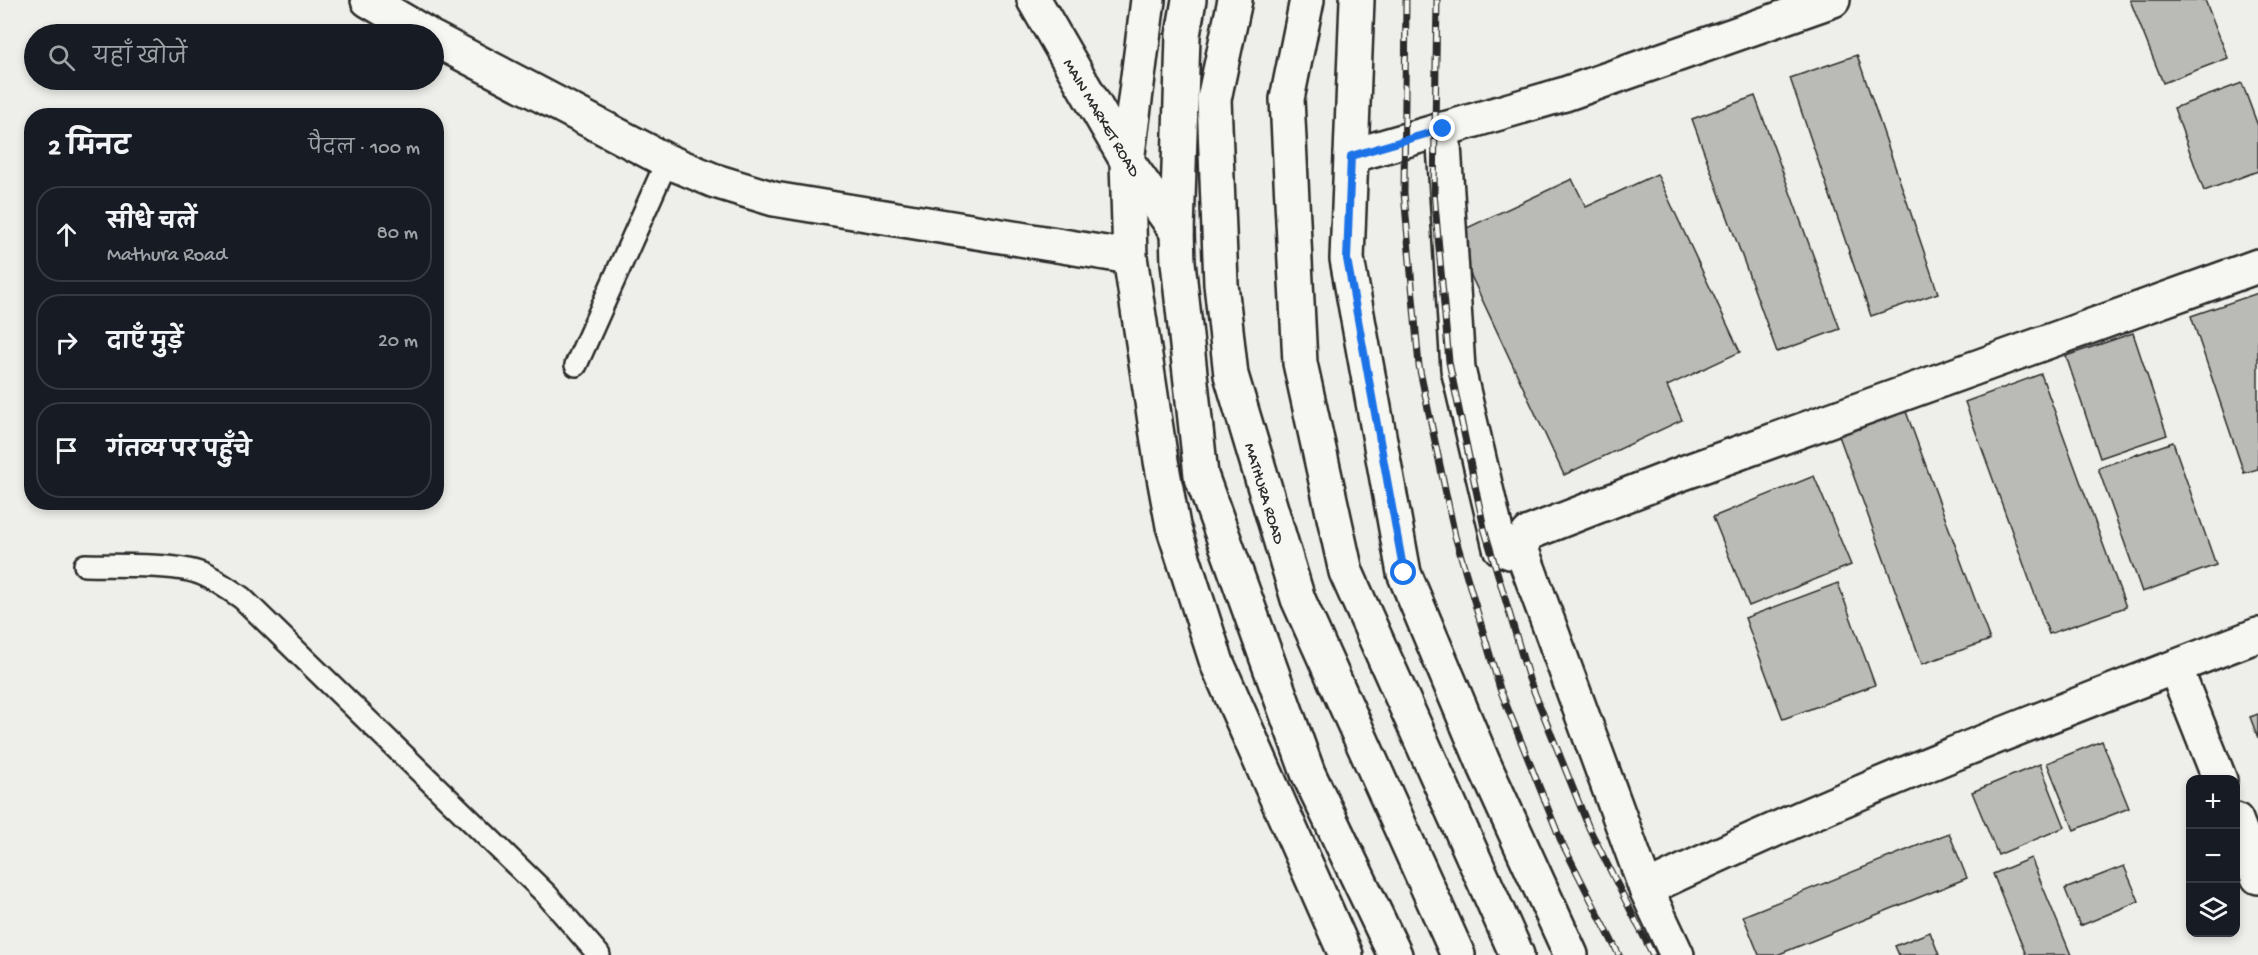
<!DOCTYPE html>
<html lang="hi">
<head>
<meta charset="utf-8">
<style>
	:root { --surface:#171b24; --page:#242831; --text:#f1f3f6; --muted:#9ea1a6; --line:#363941 }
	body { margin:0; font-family:"Gochi Hand","Playpen Sans Deva",sans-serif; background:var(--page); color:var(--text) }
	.controls { position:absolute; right:18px; bottom:18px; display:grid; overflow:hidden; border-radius:12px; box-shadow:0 3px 9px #0003 }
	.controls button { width:54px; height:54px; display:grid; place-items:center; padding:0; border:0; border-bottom:2px solid var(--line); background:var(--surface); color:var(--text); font:30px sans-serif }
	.stop { position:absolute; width:18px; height:18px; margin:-14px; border:4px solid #1a73e8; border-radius:50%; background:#fff }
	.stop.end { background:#1a73e8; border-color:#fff; box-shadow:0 2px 6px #0008 }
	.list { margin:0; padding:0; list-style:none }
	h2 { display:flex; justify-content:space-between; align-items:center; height:78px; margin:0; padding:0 24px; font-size:26px }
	h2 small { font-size:20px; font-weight:400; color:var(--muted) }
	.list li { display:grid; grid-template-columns:39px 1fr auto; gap:18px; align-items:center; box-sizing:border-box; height:96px; margin:0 12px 12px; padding:0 12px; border:2px solid var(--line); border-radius:24px }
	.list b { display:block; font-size:22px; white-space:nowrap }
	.list p { margin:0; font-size:20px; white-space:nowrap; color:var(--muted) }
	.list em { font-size:20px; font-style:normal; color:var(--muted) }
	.icon { flex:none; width:33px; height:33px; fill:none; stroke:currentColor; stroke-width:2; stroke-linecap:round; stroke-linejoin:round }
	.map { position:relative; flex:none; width:2258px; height:955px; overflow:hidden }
	.search { position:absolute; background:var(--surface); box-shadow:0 3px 9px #0003; left:24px; top:24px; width:420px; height:66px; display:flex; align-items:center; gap:15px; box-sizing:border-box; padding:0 21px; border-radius:33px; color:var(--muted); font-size:22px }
	.panel { position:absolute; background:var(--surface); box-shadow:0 3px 9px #0003; left:24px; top:108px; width:420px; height:402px; border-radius:24px }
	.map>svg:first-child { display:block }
</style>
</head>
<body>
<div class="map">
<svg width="2258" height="955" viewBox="0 0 2258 955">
	<rect width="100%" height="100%" fill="#eeeeea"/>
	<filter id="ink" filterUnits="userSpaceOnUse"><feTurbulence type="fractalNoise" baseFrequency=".0167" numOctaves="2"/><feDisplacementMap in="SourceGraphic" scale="12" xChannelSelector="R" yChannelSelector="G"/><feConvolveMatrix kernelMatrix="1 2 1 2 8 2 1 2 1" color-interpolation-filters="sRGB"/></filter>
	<g filter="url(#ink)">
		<!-- building -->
		<g fill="#babab7" stroke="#2b2b2b" stroke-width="1.5">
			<polygon points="2130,0 2205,0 2228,58 2163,83"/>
			<polygon points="1857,55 1938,293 1871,316 1790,78"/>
			<polygon points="2242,83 2258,126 2258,171 2204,191 2174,108"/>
			<polygon points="1755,96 1840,329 1777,352 1692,119"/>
			<polygon points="1657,174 1740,352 1667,386 1682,420 1564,475 1452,235 1572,179 1586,207"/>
			<polygon points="2258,293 2258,469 2244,473 2191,316"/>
			<polygon points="2133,333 2167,435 2100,458 2066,356"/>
			<polygon points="2041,374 2126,607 2049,634 1965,402"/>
			<polygon points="1901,398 1990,640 1922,664 1834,422"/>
			<polygon points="2173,442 2216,565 2142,592 2098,468"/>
			<polygon points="1814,476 1851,565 1749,606 1713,517"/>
			<polygon points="1838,583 1875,685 1783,719 1745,618"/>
			<polygon points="2258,714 2258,738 2250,717"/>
			<polygon points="2102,741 2129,808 2074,830 2047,763"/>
			<polygon points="2040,764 2065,827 1998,855 1972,792"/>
			<polygon points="1949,833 1967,878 1777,955 1759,955 1743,916"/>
			<polygon points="2031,858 2071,955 2026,955 1993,874"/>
			<polygon points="2124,866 2139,901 2080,926 2065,889"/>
			<polygon points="1930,932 1939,955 1899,955 1895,946"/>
		</g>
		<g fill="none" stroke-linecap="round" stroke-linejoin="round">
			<!-- service casing -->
			<g stroke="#2b2b2b" stroke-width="26">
				<g id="service">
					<polyline points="576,365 667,161"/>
					<path d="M 85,565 C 115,566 176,563 202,574 C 216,580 229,589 242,598 L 546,894 L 599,955"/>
				</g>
			</g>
			<!-- minor casing -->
			<g stroke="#2b2b2b" stroke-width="38">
				<g id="minor">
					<polyline points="368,0 426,34"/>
					<polyline points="434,39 667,161 715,181 774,199 1130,257"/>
					<polyline points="1443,129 1458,369 1500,548 1510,552 1522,551"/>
					<polyline points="1351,156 1565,94 1833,0"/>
					<polyline points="2175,667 2220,780"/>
					<polyline points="2236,820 2258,877"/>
					<path d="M 1646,889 C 1845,793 2052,714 2258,635"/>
					<polyline points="1677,955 1646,889 1522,551 1523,541 1529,533 1683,473 2258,266"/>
				</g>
			</g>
			<!-- tertiary casing -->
			<g stroke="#2b2b2b" stroke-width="38">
				<g id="tertiary">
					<polyline points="1034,0 1127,161 1177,232"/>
					<polyline points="1148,0 1127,161 1130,257 1161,461 1173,526 1217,663 1346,955"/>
				</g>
			</g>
			<!-- primary casing -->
			<g stroke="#2b2b2b" stroke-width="38">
				<g id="primary">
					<polyline points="1189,0 1183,35 1177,232 1178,262 1201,475 1308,773 1395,955"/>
					<polyline points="1357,0 1347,259 1404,573 1483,762 1571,955"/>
				</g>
			</g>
			<!-- trunk casing -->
			<g stroke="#2b2b2b" stroke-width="38">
				<g id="trunk">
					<polyline points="1235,0 1214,99 1221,284 1231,375 1298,599 1458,955"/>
					<polyline points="1307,0 1287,99 1300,363 1346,572 1517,955"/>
				</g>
			</g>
			<!-- service -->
			<use href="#service" stroke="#f6f6f2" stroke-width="21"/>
			<!-- minor -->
			<use href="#minor" stroke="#f6f6f2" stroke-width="33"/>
			<!-- tertiary -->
			<use href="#tertiary" stroke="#f6f6f2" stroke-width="33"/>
			<!-- primary -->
			<use href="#primary" stroke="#f6f6f2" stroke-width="33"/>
			<!-- trunk -->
			<use href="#trunk" stroke="#f6f6f2" stroke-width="33"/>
			<!-- rail casing -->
			<g stroke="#2b2b2b" stroke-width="7">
				<g id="rail">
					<polyline points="1406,0 1404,193 1419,366 1455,536 1500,689 1561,841 1619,955"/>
					<polyline points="1437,0 1434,192 1449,362 1484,528 1529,679 1589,828 1653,955"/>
				</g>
			</g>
			<!-- rail -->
			<use href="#rail" stroke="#f6f6f2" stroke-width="4.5" stroke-dasharray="14" stroke-linecap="butt"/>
		</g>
	</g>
	<g fill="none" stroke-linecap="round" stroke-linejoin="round" filter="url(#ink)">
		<!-- route -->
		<polyline stroke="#1a73e8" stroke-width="8" points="1404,573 1347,259 1351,156 1443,129"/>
	</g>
	<g text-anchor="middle" stroke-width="6" stroke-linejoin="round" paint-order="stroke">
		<!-- street labels -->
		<g font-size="16" fill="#2b2b2b" stroke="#f6f6f2">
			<text transform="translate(1103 117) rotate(59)" y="6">MAIN MARKET ROAD</text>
			<text transform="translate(1266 493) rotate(73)" y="6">MATHURA ROAD</text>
		</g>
	</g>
</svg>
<div class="controls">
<button>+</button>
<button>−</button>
<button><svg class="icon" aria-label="layers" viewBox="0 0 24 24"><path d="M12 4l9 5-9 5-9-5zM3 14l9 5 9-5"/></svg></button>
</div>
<div class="stop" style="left:1404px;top:573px"></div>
<div class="stop end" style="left:1443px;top:129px"></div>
<div class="search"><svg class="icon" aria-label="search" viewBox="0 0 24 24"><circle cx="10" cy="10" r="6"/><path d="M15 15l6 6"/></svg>यहाँ खोजें</div>
<section class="panel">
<h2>2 मिनट<small>पैदल · 100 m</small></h2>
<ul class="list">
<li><svg class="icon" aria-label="ahead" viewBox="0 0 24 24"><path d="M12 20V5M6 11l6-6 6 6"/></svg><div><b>सीधे चलें</b><p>Mathura Road</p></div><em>80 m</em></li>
<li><svg class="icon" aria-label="right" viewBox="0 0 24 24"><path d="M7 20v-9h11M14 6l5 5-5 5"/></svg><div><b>दाएँ मुड़ें</b></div><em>20 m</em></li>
<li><svg class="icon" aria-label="arrive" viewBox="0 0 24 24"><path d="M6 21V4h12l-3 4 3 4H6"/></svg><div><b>गंतव्य पर पहुँचे</b></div></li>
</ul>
</section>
</div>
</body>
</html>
